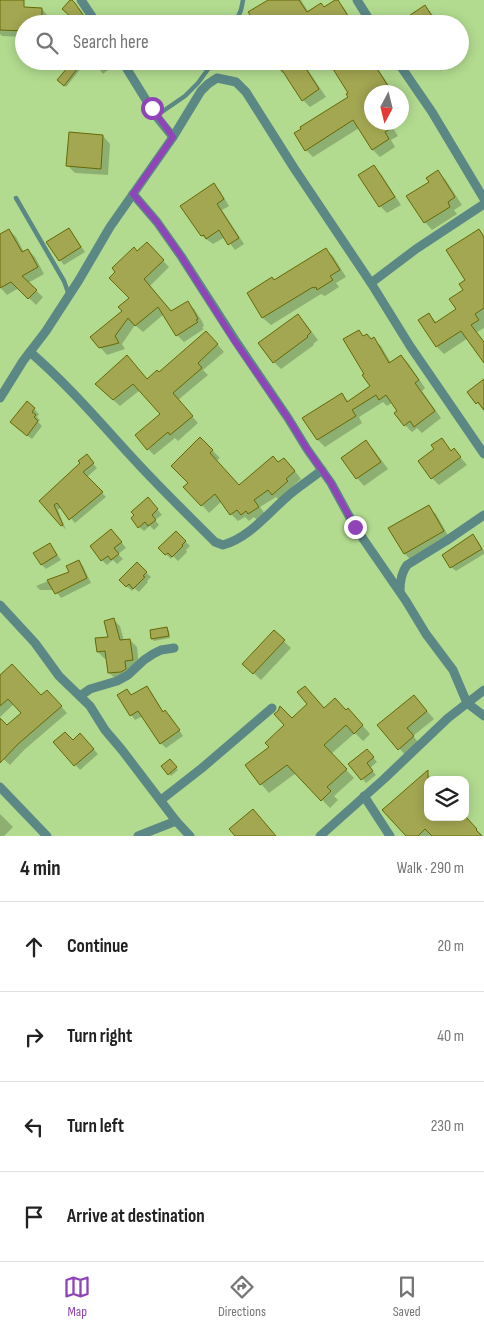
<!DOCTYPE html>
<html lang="en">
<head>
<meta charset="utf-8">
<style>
	:root { --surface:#fff; --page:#f2f2f2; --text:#222; --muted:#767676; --line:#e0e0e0; --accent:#8f45b7 }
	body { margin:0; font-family:"Sofia Sans Condensed",sans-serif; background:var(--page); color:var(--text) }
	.controls { position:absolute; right:15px; bottom:15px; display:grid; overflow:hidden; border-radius:10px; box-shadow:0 2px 12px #0003 }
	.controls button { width:45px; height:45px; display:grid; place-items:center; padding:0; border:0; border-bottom:1px solid var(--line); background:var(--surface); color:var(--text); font:25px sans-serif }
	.compass { position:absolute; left:364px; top:85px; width:45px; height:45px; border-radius:50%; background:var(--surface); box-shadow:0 2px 12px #0003; rotate:187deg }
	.stop { position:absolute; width:15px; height:15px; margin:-11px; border:4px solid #8f45b7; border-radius:50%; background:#fff }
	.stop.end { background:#8f45b7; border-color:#fff; box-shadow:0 1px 5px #0008 }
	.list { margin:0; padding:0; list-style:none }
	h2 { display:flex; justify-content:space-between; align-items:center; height:65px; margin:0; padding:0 20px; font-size:21px }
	h2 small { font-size:16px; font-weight:400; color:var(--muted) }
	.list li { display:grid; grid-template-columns:32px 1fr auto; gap:15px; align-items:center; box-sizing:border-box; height:90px; padding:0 20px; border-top:1px solid var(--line) }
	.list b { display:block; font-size:19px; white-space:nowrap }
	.list em { font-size:16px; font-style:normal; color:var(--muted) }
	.icon { flex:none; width:28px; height:28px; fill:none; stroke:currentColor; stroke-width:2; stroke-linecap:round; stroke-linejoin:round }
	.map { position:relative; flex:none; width:484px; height:836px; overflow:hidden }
	.search { position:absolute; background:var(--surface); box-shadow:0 2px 12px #0003; left:15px; right:15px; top:15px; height:55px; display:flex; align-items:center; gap:12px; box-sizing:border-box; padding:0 18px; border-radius:28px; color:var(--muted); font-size:19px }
	.sheet { height:425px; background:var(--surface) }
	nav { display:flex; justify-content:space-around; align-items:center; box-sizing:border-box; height:70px; border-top:1px solid var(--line); background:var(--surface); font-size:14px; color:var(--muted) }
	nav a { display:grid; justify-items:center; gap:2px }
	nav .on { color:var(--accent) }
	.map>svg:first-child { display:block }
</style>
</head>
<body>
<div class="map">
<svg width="484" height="836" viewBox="0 0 484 836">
	<rect width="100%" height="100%" fill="#b2db8f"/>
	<!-- shadow -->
	<g fill="#0003">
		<polygon points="0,0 24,0 23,8 42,9 48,16 48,24 24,24 24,37 2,36 0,34"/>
		<polygon points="270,0 301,0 309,13 324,8 337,0 344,8 354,24 256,24 249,13"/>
		<polygon points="71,1 80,9 90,24 80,24"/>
		<polygon points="425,7 432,14 439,24 399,24"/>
		<polygon points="75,61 82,67 66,87 59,80"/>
		<polygon points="93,61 107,61 111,68 103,74"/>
		<polygon points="272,61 301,61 308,70 326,97 310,107 303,100 284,71 282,73"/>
		<polygon points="330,61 373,61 393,92 372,92 372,122 389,122 398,136 391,140 395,147 380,157 373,150 359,128 313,157 306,150 349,97 350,93"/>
		<polygon points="103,136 110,144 108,175 75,173 67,165"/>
		<polygon points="374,166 381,174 401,205 387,213 380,206"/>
		<polygon points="438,172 445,179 462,205 454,210 457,214 432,230 425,222 431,182"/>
		<polygon points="214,185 220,191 229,206 222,210 244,244 235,250 225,237 213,244 202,236"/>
		<polygon points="9,230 16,237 24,252 28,250 35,257 44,274 28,283 43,297 36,305 19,288 7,295 0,287 0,235"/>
		<polygon points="69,230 73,234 85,252 64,265 60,260"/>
		<polygon points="479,231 484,236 484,328 477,332 484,342 484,361 468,338 444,354 437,347 429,315 437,323 458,310 465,290"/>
		<polygon points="147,244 169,267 150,286 172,312 187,302 194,309 202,321 204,326 202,328 204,329 184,342 177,335 164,314 143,332 135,325 122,344 125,349 107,355 100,347 130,299 137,252"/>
		<polygon points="325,249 333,256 346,277 336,283 339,287 325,296 321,294 271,325 263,318 248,294 274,282"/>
		<polygon points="298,316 305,323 318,340 313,344 314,345 281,369 274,362"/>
		<polygon points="358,331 364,337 367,335 372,340 373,339 381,346 391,363 401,356 408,363 425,388 422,391 441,418 422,433 417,428 412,432 405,425 399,411 393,402 387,406 383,402 359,417 362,423 325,447 318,440 342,395 349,402 372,387 366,374"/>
		<polygon points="213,339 224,352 203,370 208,375 178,400 198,423 178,441 175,438 154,455 148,449 161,414 140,390 120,406 103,391 127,356 147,380"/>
		<polygon points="484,381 484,411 468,392"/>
		<polygon points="34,409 39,414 37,417 40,420 38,422 42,426 32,439 16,427"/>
		<polygon points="200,438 220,458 216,461 239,487 278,464 291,466 301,479 293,486 294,489 280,501 276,497 260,507 265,514 257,520 254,517 249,521 245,517 238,521 231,514 222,501 209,513 202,505 190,483"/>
		<polygon points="441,440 452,452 454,450 467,465 439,485 432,478 436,450"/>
		<polygon points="366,442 373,449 388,469 364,486 357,478 343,458"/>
		<polygon points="86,456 97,468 87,477 106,497 75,523 61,507 58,510 66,530 40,501 81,463"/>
		<polygon points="153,504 162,515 155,520 159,525 154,530 150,526 144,531 139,527"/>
		<polygon points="428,507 436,514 450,539 412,561 405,554 390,529"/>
		<polygon points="176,532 190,546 186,550 187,552 178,561 173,556 171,559 160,548"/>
		<polygon points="116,535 126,548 118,554 123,559 117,564 113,560 107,565 102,560"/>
		<polygon points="473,536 478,541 484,551 484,554 456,571 451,567"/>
		<polygon points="50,545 54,550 61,560 46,569 42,565"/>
		<polygon points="79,561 83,566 91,583 61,598 55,590 40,590 36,586 71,572"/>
		<polygon points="137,564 151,577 147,581 148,582 139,592 134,588 132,591 120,580"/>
		<polygon points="114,620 120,626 124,641 130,640 137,647 139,667 116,679 109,673 108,658 105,659 98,652 97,639 110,638"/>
		<polygon points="167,628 169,631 170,638 154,641 152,639"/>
		<polygon points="274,632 291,648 261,680 244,664"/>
		<polygon points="0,677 41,697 53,697 67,713 24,750 10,765 0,756 0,719 7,727 23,713 14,704 0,717"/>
		<polygon points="146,687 151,692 164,713 165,712 170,716 183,736 166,748 161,743 143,716 135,720 131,715 127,691 132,696"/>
		<polygon points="421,704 434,719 413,736 420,744 406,756 379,725"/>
		<polygon points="324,709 346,712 356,718 370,734 363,741 355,733 331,754 354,778 334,796 338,800 330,808 296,773 269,793 261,784 271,747 292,719"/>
		<polygon points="80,735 98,754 80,770 55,743 73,742"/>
		<polygon points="371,755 377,762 370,768 376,775 366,783 350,764"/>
		<polygon points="170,760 178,770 171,776 163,767"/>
		<polygon points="426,773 433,780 428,780 428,817 464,817 483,836 434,836 433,835 431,836 408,836"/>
		<polygon points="0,814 13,827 4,836 0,836"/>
	</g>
	<!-- building -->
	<g fill="#a3a752" stroke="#666905">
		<polygon points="0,0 24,0 24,7 42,8 42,24 24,24 24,31 0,30"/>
		<polygon points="70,0 72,0 75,3 89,24 79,24 62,9"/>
		<polygon points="268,0 299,0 307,12 321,3 324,7 335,0 338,0 348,16 336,24 256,24 248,12"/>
		<polygon points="425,5 437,24 397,24"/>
		<polygon points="73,61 77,61 81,64 64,86 57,80"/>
		<polygon points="276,61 301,61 319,89 302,101"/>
		<polygon points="328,61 372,61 392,92 372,92 372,122 401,122 385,132 389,139 372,150 353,120 305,151 294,133 301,129 300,127 348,97 346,94 348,93"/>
		<polygon points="69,132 103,135 101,169 66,166"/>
		<polygon points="374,165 395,197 379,207 358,175"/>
		<polygon points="438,170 455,197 448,202 450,207 424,223 406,196 429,182 426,178"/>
		<polygon points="214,183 224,199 217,204 239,238 228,245 219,230 206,239 204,235 201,236 180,206"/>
		<polygon points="69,228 81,247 59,261 46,242"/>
		<polygon points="9,229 22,252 28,249 38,267 22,276 37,290 28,299 11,282 0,288 0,234"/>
		<polygon points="479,229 484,237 484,308 475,314 479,320 471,325 484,342 484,363 461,331 436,347 418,320 429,313 435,323 456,309 449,299 463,290 459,284 465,280 446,250"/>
		<polygon points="147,242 164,260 144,279 171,311 188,301 195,313 198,319 196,320 198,322 176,336 158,307 135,326 128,318 115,336 119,343 99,348 90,337 122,311 118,307 129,298 109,278 115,272 112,268 134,247 137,251"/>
		<polygon points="326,248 340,270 330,276 333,280 317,290 316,287 314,288 313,287 262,318 247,293 272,277 274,280"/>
		<polygon points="298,314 311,332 307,336 308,337 273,363 258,343"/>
		<polygon points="359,330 363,336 367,334 371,339 374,337 389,363 401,355 419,380 415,383 435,411 414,427 410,421 404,426 394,413 397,411 386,395 379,400 376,395 352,410 356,416 317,440 302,418 342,393 347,402 370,386 362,375 364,374 343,339"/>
		<polygon points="206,331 218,344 198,363 202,368 173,393 193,416 170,435 168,432 147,450 135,435 160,414 133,384 113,400 95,384 127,355 147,379 157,370 159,372"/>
		<polygon points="484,379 484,410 478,402 476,404 467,392"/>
		<polygon points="27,401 35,408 32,412 36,415 34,417 38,421 27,436 10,422"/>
		<polygon points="200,437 213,450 210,453 239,485 273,456 278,462 284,458 295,471 286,479 288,481 272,495 268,490 254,500 259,507 248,514 246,511 241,515 237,510 230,515 215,494 201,506 183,487 188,483 171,466"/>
		<polygon points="442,438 451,451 454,448 461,457 431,479 418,461 434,449 431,445"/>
		<polygon points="366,440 381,462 356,479 341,458"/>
		<polygon points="87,454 94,463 83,472 103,492 69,520 57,503 54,505 63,525 61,526 39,501 80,463 78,461"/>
		<polygon points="148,497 158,509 152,515 156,520 148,526 145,522 138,528 131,518 134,515 131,512"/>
		<polygon points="429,505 444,531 404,554 388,528"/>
		<polygon points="111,529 122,542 114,548 119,554 111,560 108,556 101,561 90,546"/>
		<polygon points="176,531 186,541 182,545 183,546 172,557 168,553 165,555 158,548"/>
		<polygon points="473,534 482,549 450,568 442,555"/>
		<polygon points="50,543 57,555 41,565 33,553"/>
		<polygon points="79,560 87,578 55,594 47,580 69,572 66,566"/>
		<polygon points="137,562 147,572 143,576 145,577 133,589 129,584 126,587 119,580"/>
		<polygon points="114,618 120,640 130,639 133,660 125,661 126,669 121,672 108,673 105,651 97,652 95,638 108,637 104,621"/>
		<polygon points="167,627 169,636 151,639 150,630"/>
		<polygon points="274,630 285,640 253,674 242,664"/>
		<polygon points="12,664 41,695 47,690 62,706 18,744 0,763 0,718 7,725 21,713 8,699 0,706 0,675"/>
		<polygon points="147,686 163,712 165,710 180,730 160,744 138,711 130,716 117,695 127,689 131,695"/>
		<polygon points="305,686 324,708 335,698 346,710 348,708 363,725 354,734 346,725 324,745 347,769 327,787 331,791 321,801 287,765 260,785 245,765 269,747 265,743 284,725 274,714 278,711 280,706 292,718 307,704 297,692"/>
		<polygon points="414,695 427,711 407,728 414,736 398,750 377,725"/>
		<polygon points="65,732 73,740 80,733 94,749 74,766 53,742"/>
		<polygon points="367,749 374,757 367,763 373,771 361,780 348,764"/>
		<polygon points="170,759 177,767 168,775 161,766"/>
		<polygon points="428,770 428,817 466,817 477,829 476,830 482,836 432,836 425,829 418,836 406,836 382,810"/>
		<polygon points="253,809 276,836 235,836 229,829"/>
	</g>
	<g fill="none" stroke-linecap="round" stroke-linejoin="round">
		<!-- lane -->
		<g stroke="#5b8885" stroke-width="4.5">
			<polyline points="235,24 241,10 243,0"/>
			<polyline points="156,116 185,96 198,83 214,61"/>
			<polyline points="16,198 64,281 69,295"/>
		</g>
		<!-- street -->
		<g stroke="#5b8885" stroke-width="9">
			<polyline points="81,0 97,24"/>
			<polyline points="357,0 372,24"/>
			<polyline points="122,61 156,116 173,137"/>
			<polyline points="397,61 432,112 484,199"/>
			<polyline points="133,194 157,222 181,256 235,340 288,418 307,449 331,483 355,527 406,601 426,634 453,670 467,703 484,716"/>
			<polyline points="371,283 416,249 484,204"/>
			<path d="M 30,352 C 66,383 97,419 129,454 C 157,485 186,513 215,542 L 223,545 C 250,537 267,514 288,496 C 298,487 311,479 322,470"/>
			<polyline points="0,398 23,361 46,331 79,280 110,227 173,137 201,91 208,84 217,78 236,82 246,92 294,168 371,283 410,346 484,454"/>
			<path d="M 400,591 C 400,581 401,573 407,565 L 446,541 L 484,515"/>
			<polyline points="0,605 35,643 59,676 90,706 105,730 122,750 176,821 190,836"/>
			<polyline points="80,696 90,689 117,681 128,675 144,660 153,654 161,650 174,648"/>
			<polyline points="0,787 47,836"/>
			<polyline points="364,796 390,836"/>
			<polyline points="161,800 202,768 272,708"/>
			<polyline points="138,836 176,821"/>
			<polyline points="320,836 384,779 448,718 484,690"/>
		</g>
	</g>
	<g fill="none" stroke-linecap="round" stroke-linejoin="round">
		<!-- route -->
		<polyline stroke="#8f45b7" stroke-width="6" points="152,108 173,137 133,194 157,222 181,256 234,340 288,418 307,449 331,483 355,527"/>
	</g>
</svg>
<div class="controls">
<button><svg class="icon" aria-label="layers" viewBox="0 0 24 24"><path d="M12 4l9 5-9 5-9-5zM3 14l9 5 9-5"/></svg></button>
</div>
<svg class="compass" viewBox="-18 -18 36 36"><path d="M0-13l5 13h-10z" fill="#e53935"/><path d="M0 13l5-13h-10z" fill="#767676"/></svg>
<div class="stop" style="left:152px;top:108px"></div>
<div class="stop end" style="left:355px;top:527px"></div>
<div class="search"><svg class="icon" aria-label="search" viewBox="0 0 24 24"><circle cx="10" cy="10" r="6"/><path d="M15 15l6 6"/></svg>Search here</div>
</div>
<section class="sheet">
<h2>4 min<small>Walk · 290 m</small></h2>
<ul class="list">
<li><svg class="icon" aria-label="ahead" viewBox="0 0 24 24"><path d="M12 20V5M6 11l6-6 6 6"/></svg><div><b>Continue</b></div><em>20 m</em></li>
<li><svg class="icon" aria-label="right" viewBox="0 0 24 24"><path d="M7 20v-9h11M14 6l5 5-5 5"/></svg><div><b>Turn right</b></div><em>40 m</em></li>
<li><svg class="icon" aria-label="left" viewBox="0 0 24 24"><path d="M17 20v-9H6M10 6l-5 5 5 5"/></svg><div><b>Turn left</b></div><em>230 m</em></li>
<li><svg class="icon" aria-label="arrive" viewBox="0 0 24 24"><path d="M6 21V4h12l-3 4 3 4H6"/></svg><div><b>Arrive at destination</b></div></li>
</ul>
</section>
<nav>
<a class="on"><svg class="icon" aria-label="map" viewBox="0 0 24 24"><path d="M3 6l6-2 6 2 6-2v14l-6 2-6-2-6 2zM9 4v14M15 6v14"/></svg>Map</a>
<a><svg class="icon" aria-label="directions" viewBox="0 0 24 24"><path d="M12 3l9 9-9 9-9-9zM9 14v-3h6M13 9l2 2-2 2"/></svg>Directions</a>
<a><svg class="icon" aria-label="saved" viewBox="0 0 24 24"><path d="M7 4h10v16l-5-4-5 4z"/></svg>Saved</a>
</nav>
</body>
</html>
